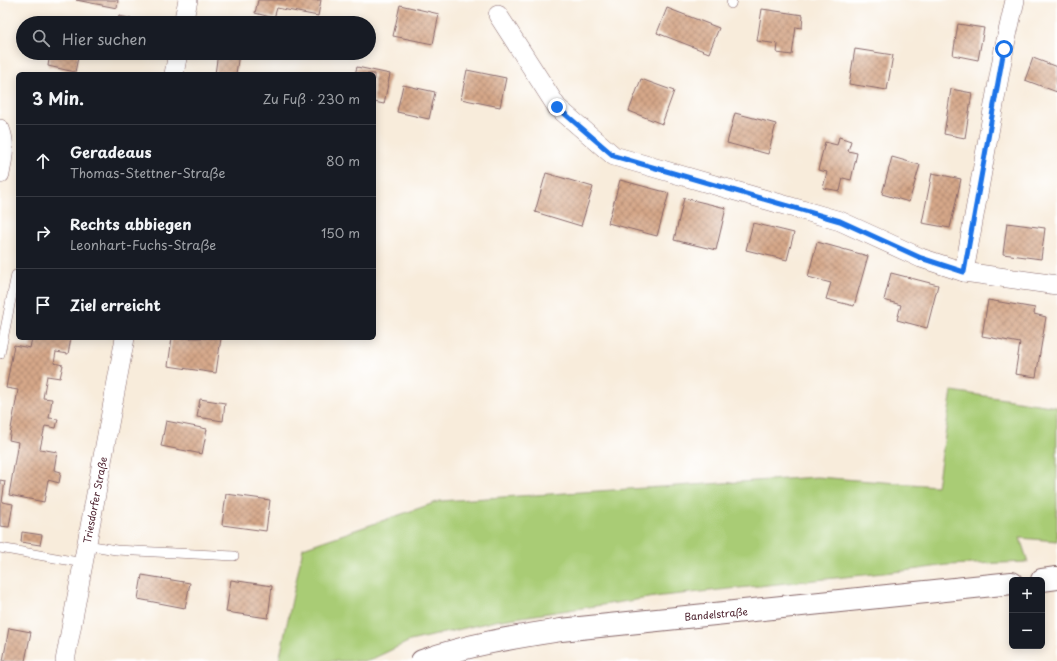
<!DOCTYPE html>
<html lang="de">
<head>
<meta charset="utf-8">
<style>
	:root { --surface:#171b24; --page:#242831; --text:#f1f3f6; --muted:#9ea1a6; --line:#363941 }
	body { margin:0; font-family:"Playpen Sans",sans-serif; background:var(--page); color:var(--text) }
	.controls { position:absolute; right:12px; bottom:12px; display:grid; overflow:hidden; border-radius:6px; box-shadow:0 2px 10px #0003 }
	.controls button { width:36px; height:36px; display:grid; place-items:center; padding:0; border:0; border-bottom:1px solid var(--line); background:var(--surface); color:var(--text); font:20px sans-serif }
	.stop { position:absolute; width:12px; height:12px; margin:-9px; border:3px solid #1a73e8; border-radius:50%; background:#fff }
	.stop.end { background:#1a73e8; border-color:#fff; box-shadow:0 1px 4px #0008 }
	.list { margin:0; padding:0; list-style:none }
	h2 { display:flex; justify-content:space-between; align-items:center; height:52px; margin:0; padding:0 16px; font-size:17px }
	h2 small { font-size:13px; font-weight:400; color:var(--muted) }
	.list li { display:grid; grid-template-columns:26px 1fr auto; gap:12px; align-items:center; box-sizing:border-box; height:72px; padding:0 16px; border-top:1px solid var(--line) }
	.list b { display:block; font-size:15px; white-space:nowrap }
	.list p { margin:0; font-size:13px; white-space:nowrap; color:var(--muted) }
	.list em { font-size:13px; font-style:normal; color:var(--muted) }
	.icon { flex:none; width:22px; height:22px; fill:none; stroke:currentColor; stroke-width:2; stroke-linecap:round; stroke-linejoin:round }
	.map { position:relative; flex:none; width:1057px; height:661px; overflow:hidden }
	.search { position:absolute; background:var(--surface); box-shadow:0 2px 10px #0003; left:16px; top:16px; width:360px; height:44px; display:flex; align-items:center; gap:10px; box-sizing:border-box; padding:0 14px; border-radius:22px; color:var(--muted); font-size:15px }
	.panel { position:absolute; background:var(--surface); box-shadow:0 2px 10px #0003; left:16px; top:72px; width:360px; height:268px; border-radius:6px }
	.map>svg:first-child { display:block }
</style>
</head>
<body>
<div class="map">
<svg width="1057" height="661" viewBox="0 0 1057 661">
	<defs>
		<pattern id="building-cross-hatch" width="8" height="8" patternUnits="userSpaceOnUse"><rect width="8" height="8" fill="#d5a789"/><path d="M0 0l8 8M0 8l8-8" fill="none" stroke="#af8770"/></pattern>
	</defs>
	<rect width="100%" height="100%" fill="#fff"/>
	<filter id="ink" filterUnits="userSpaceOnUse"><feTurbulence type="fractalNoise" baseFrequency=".025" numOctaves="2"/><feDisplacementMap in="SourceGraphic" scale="8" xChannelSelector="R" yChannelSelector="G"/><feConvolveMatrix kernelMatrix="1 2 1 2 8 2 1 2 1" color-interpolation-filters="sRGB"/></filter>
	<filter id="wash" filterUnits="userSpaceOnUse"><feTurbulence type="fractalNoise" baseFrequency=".012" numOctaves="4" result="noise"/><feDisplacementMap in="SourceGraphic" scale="16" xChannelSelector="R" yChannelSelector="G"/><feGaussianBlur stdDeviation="0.9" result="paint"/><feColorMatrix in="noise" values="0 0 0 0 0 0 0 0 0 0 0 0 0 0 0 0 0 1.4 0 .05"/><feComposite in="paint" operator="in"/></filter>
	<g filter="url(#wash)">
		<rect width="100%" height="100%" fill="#f8ecdb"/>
		<!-- green -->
		<polygon fill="#a9cc75" stroke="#7a7650" points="952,391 1057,407 1057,541 1020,538 1028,562 947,565 912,570 662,596 495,621 410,641 368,661 279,661 303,548 440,501 817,477 937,486"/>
		<g id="blocks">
			<!-- building -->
			<g fill="url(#building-cross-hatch)">
				<polygon points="76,0 118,0 117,8"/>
				<polygon points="258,0 321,0 318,16 277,8 274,18 255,13"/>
				<polygon points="400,5 439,14 433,44 393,36"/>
				<polygon points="667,8 719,28 709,53 657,33"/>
				<polygon points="762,9 803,15 802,28 796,27 792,55 777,53 778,44 757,41"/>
				<polygon points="119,16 143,21 142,23 117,23"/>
				<polygon points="958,24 984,28 978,60 953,55"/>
				<polygon points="855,49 893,55 887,90 849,84"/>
				<polygon points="50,53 79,53 75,72 48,66"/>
				<polygon points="218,53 239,53 236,74 215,74"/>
				<polygon points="1033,58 1057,67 1057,92 1025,80"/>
				<polygon points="357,67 390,74 384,104 374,102 374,74 355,74"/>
				<polygon points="467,70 506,78 500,107 461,99"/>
				<polygon points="641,79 674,91 662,124 629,111"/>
				<polygon points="403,85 435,92 429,119 397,112"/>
				<polygon points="951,89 972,93 965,138 944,134"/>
				<polygon points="735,113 776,124 768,154 727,143"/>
				<polygon points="839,137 851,141 848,151 857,153 851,180 843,178 840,191 823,188 827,172 818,170 825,142 837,145"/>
				<polygon points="892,157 920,165 909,202 882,194"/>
				<polygon points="546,173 593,187 581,226 535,212"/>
				<polygon points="932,173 961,179 950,228 922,223"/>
				<polygon points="620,180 669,193 657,236 608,223"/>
				<polygon points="684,198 726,208 716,250 674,240"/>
				<polygon points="753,223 794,233 787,260 746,250"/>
				<polygon points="1007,223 1045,228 1041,259 1003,254"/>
				<polygon points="817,242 868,256 854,306 826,299 831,283 808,277"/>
				<polygon points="891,273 938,285 927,328 897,320 901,305 884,300"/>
				<polygon points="988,300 1035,308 1034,314 1046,317 1036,377 1015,374 1020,343 982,336"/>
				<polygon points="32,338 71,338 68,354 56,352 54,363 63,365 60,378 47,376 43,398 52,399 49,418 58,419 56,428 45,426 40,449 57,452 54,470 61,472 59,483 48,480 44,502 9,495 18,442 9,440 18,390 6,388 14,345 30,348"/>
				<polygon points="172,338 221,338 216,373 168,366"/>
				<polygon points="200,399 225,403 223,421 197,417"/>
				<polygon points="166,421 207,429 202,454 161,446"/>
				<polygon points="0,480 5,481 2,502 13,504 9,527 0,526"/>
				<polygon points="226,494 270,500 266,531 222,525"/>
				<polygon points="22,532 42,535 40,545 21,542"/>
				<polygon points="142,575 190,583 185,608 138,599"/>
				<polygon points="231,580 272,586 268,618 226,612"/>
				<polygon points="9,628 31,632 25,661 3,661"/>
			</g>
		</g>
	</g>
	<g filter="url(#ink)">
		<use href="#blocks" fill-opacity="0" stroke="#876769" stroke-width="1"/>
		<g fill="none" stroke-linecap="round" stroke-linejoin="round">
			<!-- service casing -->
			<g stroke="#876769" stroke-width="10">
				<g id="service">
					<polyline points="731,4 732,0"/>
					<polyline points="0,354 16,275 18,275"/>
					<polyline points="87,545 116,550 234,556"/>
					<polyline points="0,548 83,563"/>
				</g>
			</g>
			<!-- minor casing -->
			<g stroke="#876769" stroke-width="20">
				<g id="minor">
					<polyline points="498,15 557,107 614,156 840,221 921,258 964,272 1057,285"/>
					<polyline points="183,23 188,0"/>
					<polyline points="174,74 178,53"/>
					<path d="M 0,129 C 6,143 3,159 0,174"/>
					<polyline points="964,272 1004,49 1015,0"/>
					<polyline points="65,661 125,338"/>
				</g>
			</g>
			<!-- secondary casing -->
			<g stroke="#876769" stroke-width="24">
				<g id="secondary">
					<polyline points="1042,580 1057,578"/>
					<path d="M 422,661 C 467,645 514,637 561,630 L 1012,583"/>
				</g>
			</g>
			<!-- service -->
			<use href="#service" stroke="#fff" stroke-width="9"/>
			<!-- minor -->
			<use href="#minor" stroke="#fff" stroke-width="19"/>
			<!-- secondary -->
			<use href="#secondary" stroke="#fff" stroke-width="22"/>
		</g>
	</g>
	<g fill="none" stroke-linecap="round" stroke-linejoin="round" filter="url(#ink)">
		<!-- route -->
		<polyline stroke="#1a73e8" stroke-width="5" points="557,107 614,156 840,221 921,258 964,272 1004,49"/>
	</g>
	<g text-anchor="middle" stroke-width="4" stroke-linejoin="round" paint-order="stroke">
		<!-- street labels -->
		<g font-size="10" fill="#4a1f2b" stroke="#fff">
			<text transform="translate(95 500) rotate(-79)" y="4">Triesdorfer Straße</text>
			<text transform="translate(716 614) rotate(-5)" y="4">Bandelstraße</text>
		</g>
	</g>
</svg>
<div class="controls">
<button>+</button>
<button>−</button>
</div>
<div class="stop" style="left:1004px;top:49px"></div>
<div class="stop end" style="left:557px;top:107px"></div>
<div class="search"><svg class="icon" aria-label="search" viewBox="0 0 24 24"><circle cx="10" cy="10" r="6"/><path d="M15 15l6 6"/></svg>Hier suchen</div>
<section class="panel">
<h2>3 Min.<small>Zu Fuß · 230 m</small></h2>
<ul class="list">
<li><svg class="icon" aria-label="ahead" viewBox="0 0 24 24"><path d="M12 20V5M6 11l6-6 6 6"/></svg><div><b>Geradeaus</b><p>Thomas-Stettner-Straße</p></div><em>80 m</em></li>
<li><svg class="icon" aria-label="right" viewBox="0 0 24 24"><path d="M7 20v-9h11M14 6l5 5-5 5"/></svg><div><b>Rechts abbiegen</b><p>Leonhart-Fuchs-Straße</p></div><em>150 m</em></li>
<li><svg class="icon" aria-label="arrive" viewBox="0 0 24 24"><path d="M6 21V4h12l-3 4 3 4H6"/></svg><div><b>Ziel erreicht</b></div></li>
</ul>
</section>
</div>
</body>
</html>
